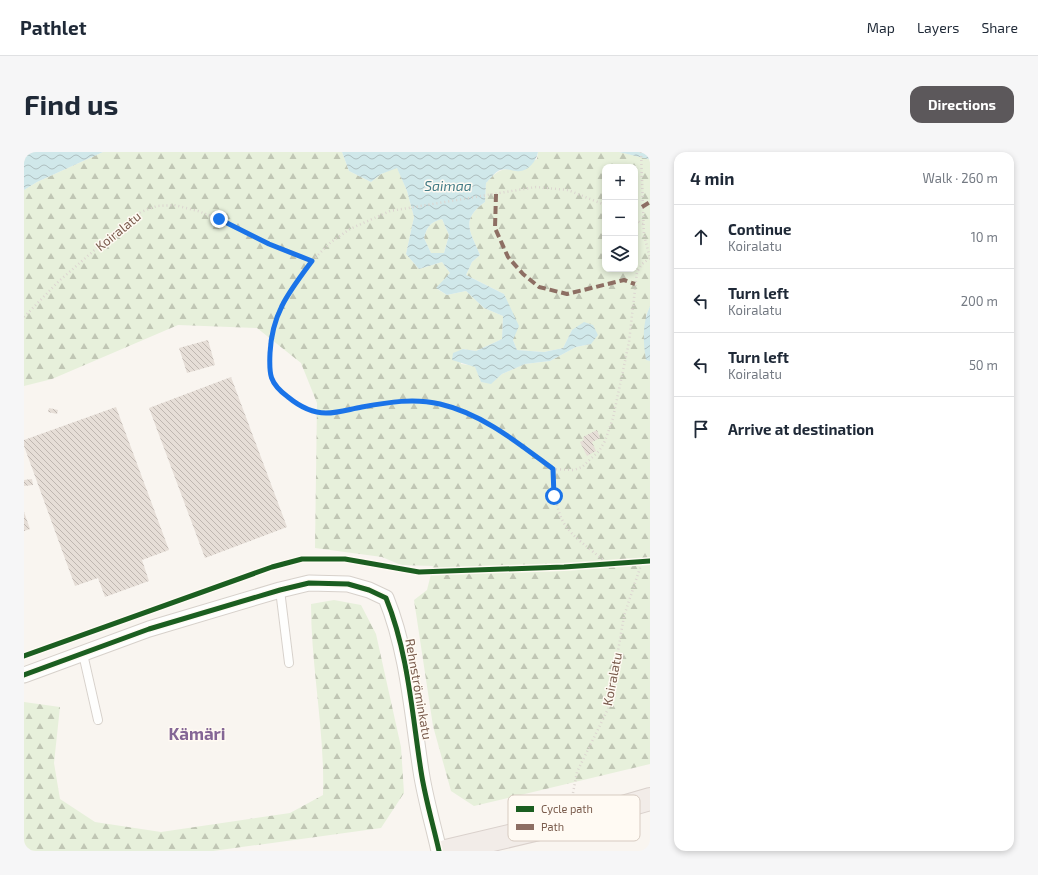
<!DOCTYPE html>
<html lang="en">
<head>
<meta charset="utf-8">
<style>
	:root { --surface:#fff; --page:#f6f6f7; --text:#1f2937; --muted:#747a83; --line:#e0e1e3; --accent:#5c585b }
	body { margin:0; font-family:"Exo 2",sans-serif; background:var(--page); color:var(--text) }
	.controls { position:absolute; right:12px; top:12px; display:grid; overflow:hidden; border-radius:8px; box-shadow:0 2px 6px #0003 }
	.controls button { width:36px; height:36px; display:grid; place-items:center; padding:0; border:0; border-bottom:1px solid var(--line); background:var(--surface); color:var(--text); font:20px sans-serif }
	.stop { position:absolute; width:12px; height:12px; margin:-9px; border:3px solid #1a73e8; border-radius:50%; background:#fff }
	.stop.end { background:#1a73e8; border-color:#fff; box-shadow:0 1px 4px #0008 }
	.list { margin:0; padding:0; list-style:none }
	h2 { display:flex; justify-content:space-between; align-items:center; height:52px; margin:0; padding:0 16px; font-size:17px }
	h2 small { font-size:13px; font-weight:400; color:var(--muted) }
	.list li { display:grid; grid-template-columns:26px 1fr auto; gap:12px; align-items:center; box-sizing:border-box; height:64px; padding:0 16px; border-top:1px solid var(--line) }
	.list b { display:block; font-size:15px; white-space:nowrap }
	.list p { margin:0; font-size:13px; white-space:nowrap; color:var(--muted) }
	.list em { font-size:13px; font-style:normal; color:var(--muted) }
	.icon { flex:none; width:22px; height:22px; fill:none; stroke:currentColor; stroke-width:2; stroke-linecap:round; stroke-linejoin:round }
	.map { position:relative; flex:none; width:626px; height:699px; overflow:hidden; border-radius:12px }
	header { display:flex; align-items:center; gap:24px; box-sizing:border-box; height:56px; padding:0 20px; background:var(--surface); border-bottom:1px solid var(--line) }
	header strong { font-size:19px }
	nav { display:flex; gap:22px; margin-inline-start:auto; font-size:14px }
	.intro { display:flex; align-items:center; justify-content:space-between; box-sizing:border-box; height:96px; padding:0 24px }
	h1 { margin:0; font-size:28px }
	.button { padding:10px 18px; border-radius:12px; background:var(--accent); color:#fff; font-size:14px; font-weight:700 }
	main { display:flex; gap:24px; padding:0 24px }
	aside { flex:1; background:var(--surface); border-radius:12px; box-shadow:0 2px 6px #0003 }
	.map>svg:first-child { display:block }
</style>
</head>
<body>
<header>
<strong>Pathlet</strong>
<nav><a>Map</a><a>Layers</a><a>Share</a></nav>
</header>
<div class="intro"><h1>Find us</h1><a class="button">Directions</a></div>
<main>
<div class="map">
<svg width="626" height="699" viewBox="0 0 626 699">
	<defs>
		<pattern id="forest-firs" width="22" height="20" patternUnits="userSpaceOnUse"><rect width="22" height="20" fill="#e7f0db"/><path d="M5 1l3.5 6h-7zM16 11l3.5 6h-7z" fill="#c0c6b4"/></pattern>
		<pattern id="water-waves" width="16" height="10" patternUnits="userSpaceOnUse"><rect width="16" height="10" fill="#d0e8ea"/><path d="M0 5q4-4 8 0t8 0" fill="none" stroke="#aebfc0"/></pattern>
		<pattern id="building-back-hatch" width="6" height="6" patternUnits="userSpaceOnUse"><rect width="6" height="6" fill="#e6ded7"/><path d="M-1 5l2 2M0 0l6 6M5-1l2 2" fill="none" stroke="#bfb7b1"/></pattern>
	</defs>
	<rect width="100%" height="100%" fill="#f9f5f0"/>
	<!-- forest -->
	<g fill="url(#forest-firs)" fill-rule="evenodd">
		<path d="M 79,0 L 318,0 L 325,19 L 347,30 L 357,22 L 373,15 L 383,39 L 390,65 L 382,102 L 395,117 L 418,110 L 426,121 L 413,137 L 423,143 L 442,139 L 460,156 L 479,164 L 478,187 L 452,199 L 439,197 L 437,212 L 451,214 L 457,230 L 467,231 L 478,222 L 501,212 L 526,209 L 552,195 L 567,192 L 548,178 L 539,196 L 520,200 L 493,198 L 489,188 L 480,142 L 442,123 L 448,110 L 456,103 C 446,79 436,68 461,50 L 462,31 C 471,21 478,14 492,19 L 513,7 L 514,0 L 595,0 L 626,7 L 626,154 L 622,164 L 622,208 L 626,209 L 626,612 L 450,654 L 427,639 L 409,574 L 390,448 L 403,438 L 409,414 L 377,413 L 358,405 L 291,396 L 293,251 L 277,211 L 233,176 L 154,173 L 28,227 L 0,234 L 0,38 L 13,30 ZM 581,15 L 611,15 L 611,117 L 581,117 Z"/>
		<path d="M 418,67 L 425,83 L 420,101 L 407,101 L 400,86 C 403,75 406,70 418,67 Z"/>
		<path d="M 310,448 L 337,453 L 352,482 L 377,595 L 380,641 L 357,676 L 189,699 L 0,699 L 0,550 L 36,555 L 30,611 L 36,647 L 71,670 L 137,680 L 266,661 L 299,643 C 301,579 287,516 287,452 Z"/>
	</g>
	<!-- water -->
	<g fill="url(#water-waves)" fill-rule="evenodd">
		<polygon points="0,0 79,0 13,30 0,38"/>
		<path d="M 318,0 L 514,0 C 512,10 503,21 492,19 C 485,18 483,16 476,18 C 471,20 466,27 462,31 L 461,50 C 436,68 446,79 456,103 L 448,110 L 442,123 L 480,142 L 495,174 L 489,188 L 493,198 L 520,200 L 539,196 L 548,178 L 560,170 L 569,173 L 574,183 L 567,192 L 552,195 L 526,209 L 501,212 L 478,222 L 467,232 L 457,230 L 451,215 L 428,208 L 429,201 L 439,197 L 452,199 L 478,187 L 479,164 L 460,156 L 442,139 L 423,143 L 412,136 L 426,121 L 418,110 L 395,117 L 382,102 L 390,65 L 383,39 L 373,16 L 357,22 L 347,30 L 325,19 ZM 418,67 L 425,83 L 420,101 L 407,101 L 400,86 C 403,75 406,70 418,67 Z"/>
		<polygon points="595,0 626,0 626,7 624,7"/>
		<path d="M 626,154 L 626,209 L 622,208 C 619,190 618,171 626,154 Z"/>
	</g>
	<!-- building -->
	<g fill="url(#building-back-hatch)">
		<polygon points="184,188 191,213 163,221 155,196"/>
		<polygon points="207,225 263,375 181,406 125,256"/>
		<polygon points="92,255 145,398 118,408 125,429 81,445 74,426 51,434 0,294 0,288"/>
		<polygon points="25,256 34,258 33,262 24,260"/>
		<polygon points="573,278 576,286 568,290 572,299 563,304 556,290 560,288 559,285"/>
		<polygon points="8,327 9,333 0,334 0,328"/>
		<polygon points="0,360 6,377 0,379"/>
	</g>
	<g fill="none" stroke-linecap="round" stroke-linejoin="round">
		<!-- service casing -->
		<g stroke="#d7d1cb" stroke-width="10">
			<g id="service">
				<polyline points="256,438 265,511"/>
				<polyline points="59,502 74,568"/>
			</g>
		</g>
		<!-- minor casing -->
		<g stroke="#d7d1cb" stroke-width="17">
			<path id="minor" d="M 0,523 L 125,477 L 256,438 L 285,431 L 324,432 L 345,438 L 362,446 C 384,500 388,561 397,619 C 401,646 409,672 415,699"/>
		</g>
		<!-- trunk casing -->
		<g stroke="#dad1cc" stroke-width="24">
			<polyline id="trunk" points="422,699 557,667 626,647"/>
		</g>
		<!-- path -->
		<g stroke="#dcd5d0" stroke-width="2.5" stroke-dasharray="1 3" stroke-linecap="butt">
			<polyline points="617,0 620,83 626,106"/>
			<polyline points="581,53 544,38 512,35 366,59 326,77 307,90 288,109 256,154 250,171 245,193 245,217 247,226 255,237 266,247 282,256 293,260 311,260 376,248 399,249 426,255 443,261 468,274 529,317 550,318 558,315 575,299 581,289 589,266 605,190 613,120 618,112 626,106"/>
			<polyline points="611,68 619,72"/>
			<polyline points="0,165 35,129 97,75 117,60 133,54 150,53 174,59 195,67 257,98 288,109"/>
			<path d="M 529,317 C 532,377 541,376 584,412"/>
			<polyline points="549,641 553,620 584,557 600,464 618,410"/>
		</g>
		<!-- service -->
		<use href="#service" stroke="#fefefd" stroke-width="8"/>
		<!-- minor -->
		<use href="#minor" stroke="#fefefd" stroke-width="15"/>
		<!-- trunk -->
		<use href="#trunk" stroke="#f2ece8" stroke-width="22"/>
		<!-- quiet -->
		<g stroke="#8d6e63" stroke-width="4" stroke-dasharray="8 4" stroke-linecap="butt">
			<polyline points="472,42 471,76 484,105 499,122 515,135 543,142 600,128 611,132"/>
			<polyline points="618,55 626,50"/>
		</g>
		<!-- cycleway casing -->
		<g stroke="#fffaf3" stroke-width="8">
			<g id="cycleway">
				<polyline points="0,504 248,415 278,407 321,407 395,420 540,415 626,409"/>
				<path d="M 0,523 L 125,477 L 256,438 L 285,431 L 324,432 L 345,438 L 362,446 C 384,500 388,561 397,619 C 401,646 409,672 415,699"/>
			</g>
		</g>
		<!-- cycleway -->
		<use href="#cycleway" stroke="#1b5e20" stroke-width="5"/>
	</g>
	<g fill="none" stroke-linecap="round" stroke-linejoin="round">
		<!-- route -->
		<path stroke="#1a73e8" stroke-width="5" d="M 195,67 L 245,92 L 288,109 C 265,140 248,161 246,201 C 245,222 245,231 264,245 C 275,254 288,261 302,261 C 315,261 326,257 338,255 C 365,250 390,246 416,252 C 459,262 494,291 529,317 L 530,344"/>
	</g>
	<g text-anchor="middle" stroke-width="3" stroke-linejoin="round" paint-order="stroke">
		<!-- street labels -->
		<g font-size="13" fill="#7a5c4d" stroke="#fffaf3">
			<text transform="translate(94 79) rotate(-39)" y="5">Koiralatu</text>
			<text transform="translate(588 527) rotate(-79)" y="5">Koiralatu</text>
			<text transform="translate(395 537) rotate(80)" y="5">Rehnströminkatu</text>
		</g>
		<!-- water labels -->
		<g font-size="14" font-style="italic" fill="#437c86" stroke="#fffaf3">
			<text x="424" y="39">Saimaa</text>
		</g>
		<!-- district labels -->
		<g font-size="17" font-weight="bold" fill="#846695" stroke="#fffaf3">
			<text x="173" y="588">Kämäri</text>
		</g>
	</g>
	<!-- legend -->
	<rect x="484" y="643" width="132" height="46" rx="6" fill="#fffaf3" stroke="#d7cbc1" stroke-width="1"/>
	<rect x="492" y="654" width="18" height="6" fill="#1b5e20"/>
	<rect x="492" y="672" width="18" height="6" fill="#8d6e63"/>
	<g font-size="11" fill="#7a5c4d">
		<text x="517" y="661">Cycle path</text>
		<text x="517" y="679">Path</text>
	</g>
</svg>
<div class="controls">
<button>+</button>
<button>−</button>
<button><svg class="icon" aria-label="layers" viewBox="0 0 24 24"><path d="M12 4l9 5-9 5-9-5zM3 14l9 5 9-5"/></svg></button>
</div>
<div class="stop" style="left:530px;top:344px"></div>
<div class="stop end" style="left:195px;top:67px"></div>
</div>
<aside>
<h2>4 min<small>Walk · 260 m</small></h2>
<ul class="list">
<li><svg class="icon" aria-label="ahead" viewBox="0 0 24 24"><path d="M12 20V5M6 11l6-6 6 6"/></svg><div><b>Continue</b><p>Koiralatu</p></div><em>10 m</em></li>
<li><svg class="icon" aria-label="left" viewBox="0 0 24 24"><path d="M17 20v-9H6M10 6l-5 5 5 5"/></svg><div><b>Turn left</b><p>Koiralatu</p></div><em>200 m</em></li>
<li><svg class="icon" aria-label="left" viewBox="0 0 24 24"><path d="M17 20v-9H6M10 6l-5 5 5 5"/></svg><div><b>Turn left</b><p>Koiralatu</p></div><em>50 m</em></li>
<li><svg class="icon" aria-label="arrive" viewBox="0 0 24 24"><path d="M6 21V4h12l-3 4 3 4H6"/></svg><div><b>Arrive at destination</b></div></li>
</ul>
</aside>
</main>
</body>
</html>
